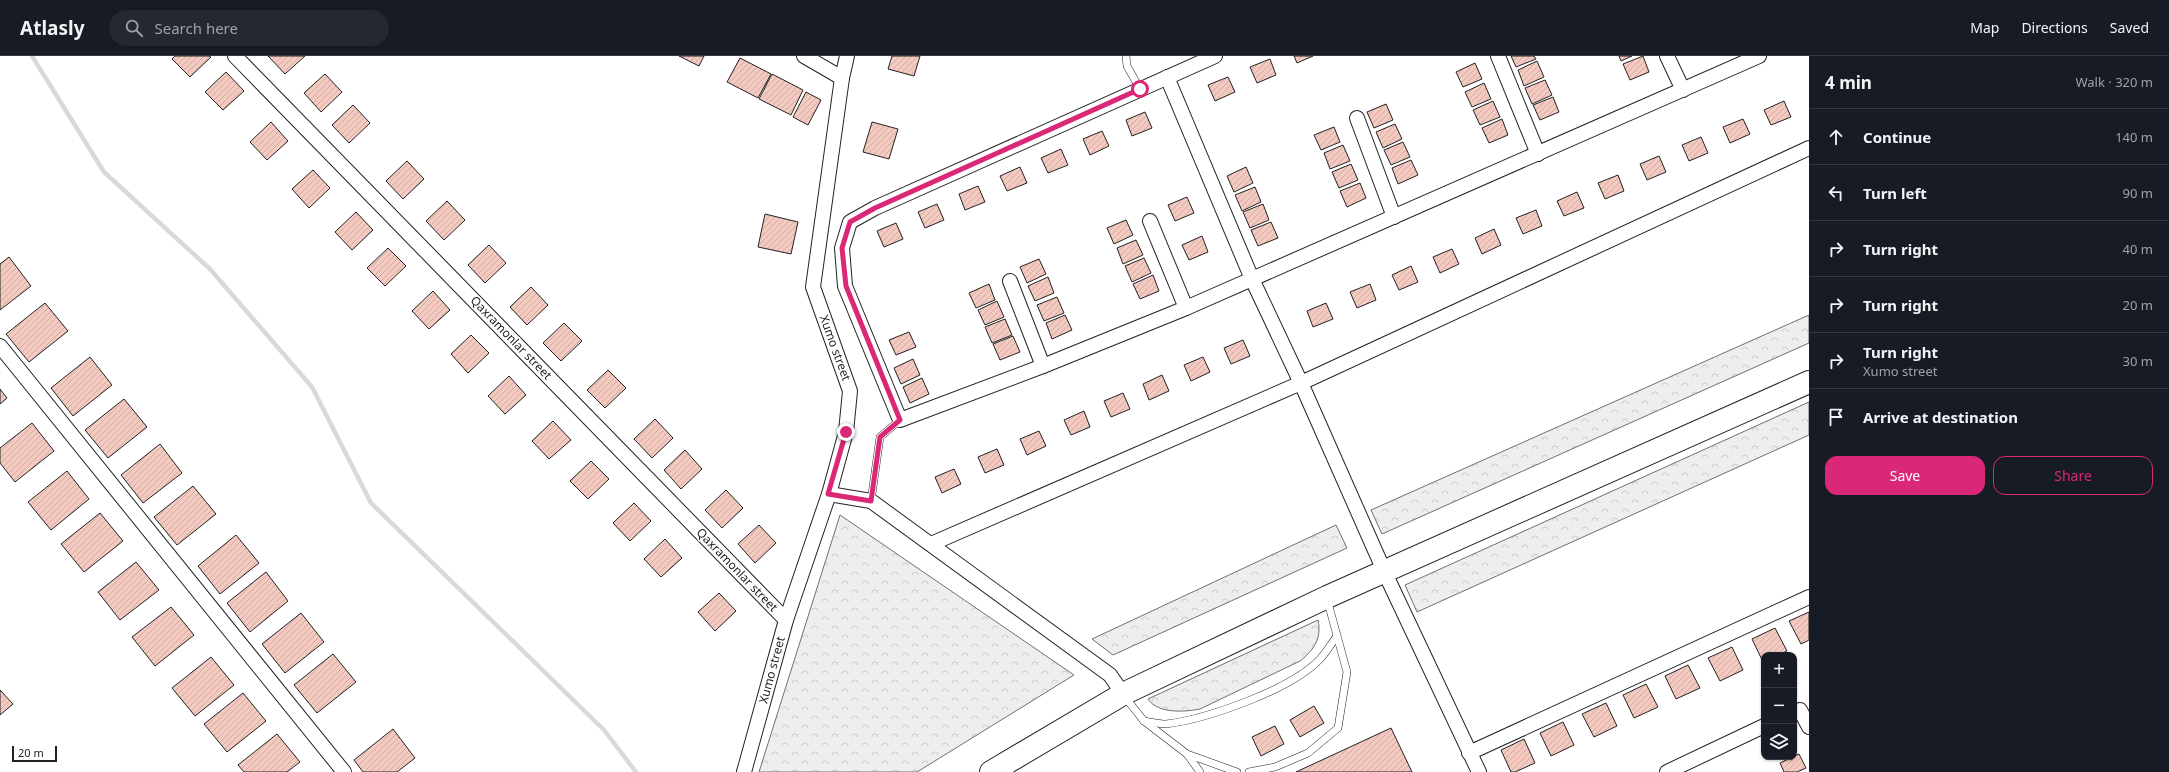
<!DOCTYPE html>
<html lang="en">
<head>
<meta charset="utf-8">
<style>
	:root { --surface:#171b24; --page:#242831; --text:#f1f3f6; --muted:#9ea1a6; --line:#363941; --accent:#db2777 }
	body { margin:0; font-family:"Noto Sans",sans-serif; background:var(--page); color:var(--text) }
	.controls { position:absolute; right:12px; bottom:12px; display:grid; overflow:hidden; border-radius:8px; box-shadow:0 1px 3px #0004 }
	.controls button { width:36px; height:36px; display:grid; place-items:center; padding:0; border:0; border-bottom:1px solid var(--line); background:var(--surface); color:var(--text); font:20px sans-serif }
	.scale { position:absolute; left:12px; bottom:10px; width:45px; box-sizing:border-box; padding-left:4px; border:2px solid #222; border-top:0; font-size:11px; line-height:14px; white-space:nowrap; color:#222; -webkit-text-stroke:3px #fff; paint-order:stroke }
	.stop { position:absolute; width:12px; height:12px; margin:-9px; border:3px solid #db2777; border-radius:50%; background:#fff }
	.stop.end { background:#db2777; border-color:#fff; box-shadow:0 1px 4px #0008 }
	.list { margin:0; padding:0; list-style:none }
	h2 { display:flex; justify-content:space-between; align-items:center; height:52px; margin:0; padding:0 16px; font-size:17px }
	h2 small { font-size:13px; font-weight:400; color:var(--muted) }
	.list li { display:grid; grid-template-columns:26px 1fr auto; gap:12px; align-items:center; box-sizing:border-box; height:56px; padding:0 16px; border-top:1px solid var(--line) }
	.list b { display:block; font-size:15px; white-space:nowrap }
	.list p { margin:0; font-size:13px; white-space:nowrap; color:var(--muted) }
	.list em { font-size:13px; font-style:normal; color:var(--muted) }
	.actions { display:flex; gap:8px; padding:12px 16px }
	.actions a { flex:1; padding:9px 0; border:1px solid var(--accent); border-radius:12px; text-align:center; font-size:14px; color:var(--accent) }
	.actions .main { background:var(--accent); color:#fff }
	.icon { flex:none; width:22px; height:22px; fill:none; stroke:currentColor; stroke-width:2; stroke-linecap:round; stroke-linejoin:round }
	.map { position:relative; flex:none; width:1809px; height:716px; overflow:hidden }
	header { display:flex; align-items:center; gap:24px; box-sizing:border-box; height:56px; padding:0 20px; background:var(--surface); border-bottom:1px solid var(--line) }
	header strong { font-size:19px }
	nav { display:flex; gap:22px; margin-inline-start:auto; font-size:14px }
	.search { width:280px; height:36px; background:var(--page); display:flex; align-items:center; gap:10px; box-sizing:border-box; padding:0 14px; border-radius:22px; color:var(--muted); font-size:15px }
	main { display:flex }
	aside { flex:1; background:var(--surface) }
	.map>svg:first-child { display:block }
</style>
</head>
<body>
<header>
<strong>Atlasly</strong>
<div class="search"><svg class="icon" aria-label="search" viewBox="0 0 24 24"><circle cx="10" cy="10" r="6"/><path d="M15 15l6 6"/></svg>Search here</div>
<nav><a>Map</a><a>Directions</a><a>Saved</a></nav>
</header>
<main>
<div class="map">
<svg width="1809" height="716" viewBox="0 0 1809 716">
	<defs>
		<pattern id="forest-crowns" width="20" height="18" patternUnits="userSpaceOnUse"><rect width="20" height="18" fill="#eee"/><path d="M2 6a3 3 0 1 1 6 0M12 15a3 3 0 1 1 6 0" fill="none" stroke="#ccc"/></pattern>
		<pattern id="building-hatch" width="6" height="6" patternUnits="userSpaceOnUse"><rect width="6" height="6" fill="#f3c9c0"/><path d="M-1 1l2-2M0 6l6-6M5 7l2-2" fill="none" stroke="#d0aca5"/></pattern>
	</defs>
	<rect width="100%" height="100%" fill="#fff"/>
	<!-- forest -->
	<g fill="url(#forest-crowns)" stroke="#6f6f6f">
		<polygon points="1809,259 1809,287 1382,478 1371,454"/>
		<polygon points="1809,346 1809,379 1417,556 1405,529"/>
		<polygon points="840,459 1074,619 917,716 759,716"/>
		<polygon points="1336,469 1347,492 1113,599 1092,583"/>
		<path d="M 1318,564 C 1322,582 1314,594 1300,605 L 1200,653 C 1185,656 1158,658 1148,643 Z"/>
	</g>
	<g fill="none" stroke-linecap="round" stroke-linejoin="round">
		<!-- stream -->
		<polyline stroke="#d9d9d9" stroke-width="4.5" points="32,0 104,116 210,213 312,331 371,447 604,674 636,716"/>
	</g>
	<!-- building -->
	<g fill="url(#building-hatch)" stroke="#222">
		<polygon points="175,0 209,0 211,1 190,21 172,3"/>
		<polygon points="268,0 305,0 285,18"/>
		<polygon points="679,0 704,0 699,10"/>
		<polygon points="892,0 920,0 914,20 888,13"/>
		<polygon points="1294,0 1313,0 1297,7"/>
		<polygon points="1511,0 1534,0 1536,3 1516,11"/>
		<polygon points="1619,0 1632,0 1621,5"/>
		<polygon points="1643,0 1649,16 1630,24 1623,8"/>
		<polygon points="740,2 771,18 758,42 727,26"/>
		<polygon points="1270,3 1276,19 1257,27 1250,11"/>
		<polygon points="1537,5 1544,21 1524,30 1518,14"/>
		<polygon points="1475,7 1482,23 1463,31 1456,16"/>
		<polygon points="226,16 244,35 223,54 205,36"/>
		<polygon points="325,18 342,36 321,56 304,37"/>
		<polygon points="772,18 803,34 791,59 759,43"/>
		<polygon points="1228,21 1235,36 1215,45 1208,29"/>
		<polygon points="1545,24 1552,39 1532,48 1525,32"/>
		<polygon points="1484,27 1491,43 1472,51 1465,36"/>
		<polygon points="806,36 821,44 808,69 793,61"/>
		<polygon points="1553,41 1559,56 1540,64 1533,49"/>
		<polygon points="1493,45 1500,61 1480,69 1473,54"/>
		<polygon points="1784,45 1791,61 1771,69 1764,54"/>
		<polygon points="1386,48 1393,64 1374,72 1367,56"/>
		<polygon points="353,49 370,67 349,87 332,69"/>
		<polygon points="1145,56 1152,72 1132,80 1126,64"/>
		<polygon points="1502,63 1508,79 1489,87 1482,72"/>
		<polygon points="1743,63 1750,78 1730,87 1723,71"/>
		<polygon points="271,66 288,85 267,104 250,86"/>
		<polygon points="872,66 898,73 889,103 863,96"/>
		<polygon points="1395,68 1402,83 1383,92 1376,76"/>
		<polygon points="1334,71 1340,86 1321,94 1314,79"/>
		<polygon points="1102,75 1109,90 1090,99 1083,83"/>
		<polygon points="1701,81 1708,97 1689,105 1682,89"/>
		<polygon points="1403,86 1410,101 1391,109 1384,94"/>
		<polygon points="1343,89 1350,105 1330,113 1324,97"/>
		<polygon points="1061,93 1068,109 1048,117 1041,102"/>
		<polygon points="1659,100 1666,116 1647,124 1640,108"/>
		<polygon points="1411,104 1418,119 1398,128 1392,112"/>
		<polygon points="407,105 424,123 403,143 386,125"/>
		<polygon points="1351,108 1358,124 1339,132 1332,116"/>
		<polygon points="1020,111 1027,127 1007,135 1000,120"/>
		<polygon points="1246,111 1253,127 1234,136 1227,120"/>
		<polygon points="313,114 330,132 309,152 292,133"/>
		<polygon points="1618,119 1624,135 1605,143 1598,127"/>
		<polygon points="1360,127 1366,142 1347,151 1340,135"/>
		<polygon points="978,130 985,146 965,154 959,138"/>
		<polygon points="1255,131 1261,146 1242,155 1235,139"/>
		<polygon points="1577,136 1584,152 1564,160 1557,145"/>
		<polygon points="1187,141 1194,157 1175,165 1168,149"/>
		<polygon points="447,145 465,164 444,184 426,165"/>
		<polygon points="937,148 944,164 925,172 918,156"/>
		<polygon points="1263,148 1269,164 1250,172 1243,156"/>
		<polygon points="1536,154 1542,170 1523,178 1516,162"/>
		<polygon points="356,156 373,174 352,194 335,176"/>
		<polygon points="765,158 798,166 791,198 758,191"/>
		<polygon points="1126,164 1133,179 1114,188 1107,172"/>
		<polygon points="1271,166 1278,182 1258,190 1251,174"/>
		<polygon points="896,167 903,183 884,191 877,175"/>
		<polygon points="1494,173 1501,189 1482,198 1475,182"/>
		<polygon points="1202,180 1208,196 1189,204 1182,189"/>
		<polygon points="1136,184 1143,199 1123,208 1117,192"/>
		<polygon points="489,189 506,207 485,227 468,209"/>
		<polygon points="388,192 406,210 385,230 367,212"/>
		<polygon points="1452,193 1459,208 1440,217 1433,201"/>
		<polygon points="9,201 31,230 0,254 0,208"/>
		<polygon points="1144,202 1151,217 1132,226 1125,210"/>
		<polygon points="1039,203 1046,218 1027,227 1020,211"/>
		<polygon points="1411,210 1418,226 1399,234 1392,219"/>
		<polygon points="1153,219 1159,235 1140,243 1133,228"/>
		<polygon points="1048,221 1054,237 1035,245 1028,230"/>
		<polygon points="989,228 995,244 976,252 969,237"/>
		<polygon points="1370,228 1376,244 1357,252 1350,236"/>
		<polygon points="531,231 548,249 527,269 510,251"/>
		<polygon points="433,235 450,254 429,273 412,255"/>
		<polygon points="1057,241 1064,257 1044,265 1037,249"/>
		<polygon points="997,245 1004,261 985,269 978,254"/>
		<polygon points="45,247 68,275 29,306 6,278"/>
		<polygon points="1326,247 1333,263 1313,271 1307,255"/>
		<polygon points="1065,259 1072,274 1052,283 1046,267"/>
		<polygon points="1005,263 1012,279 992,287 985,271"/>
		<polygon points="564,267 582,285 561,305 543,287"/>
		<polygon points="909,276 916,291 896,299 889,284"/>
		<polygon points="471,279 489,297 468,317 451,298"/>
		<polygon points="1013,280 1020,296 1000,304 993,288"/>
		<polygon points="1243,284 1250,300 1231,308 1224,292"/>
		<polygon points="90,301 112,329 73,360 51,332"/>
		<polygon points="1203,301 1210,316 1191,325 1184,309"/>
		<polygon points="913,303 920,319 901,328 894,312"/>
		<polygon points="608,314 626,332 605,352 587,334"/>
		<polygon points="1162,319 1169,335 1149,344 1143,328"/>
		<polygon points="509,320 526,339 505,358 488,340"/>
		<polygon points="922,322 929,338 910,347 903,331"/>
		<polygon points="0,333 7,342 0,348"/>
		<polygon points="1123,337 1130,353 1111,361 1104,345"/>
		<polygon points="124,343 147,371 108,402 85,374"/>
		<polygon points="1084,355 1090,371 1071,379 1064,364"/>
		<polygon points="655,363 673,382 652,402 634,383"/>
		<polygon points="553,365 571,384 549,403 532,385"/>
		<polygon points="32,367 54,395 15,426 0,407 0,392"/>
		<polygon points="1039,375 1046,390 1027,399 1020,383"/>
		<polygon points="160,388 182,417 143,447 121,419"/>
		<polygon points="997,393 1004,409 985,417 978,401"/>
		<polygon points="685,394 702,413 681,433 664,414"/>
		<polygon points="591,405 609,423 588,443 570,425"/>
		<polygon points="954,413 961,428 942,437 935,421"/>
		<polygon points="67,415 89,443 51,474 28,446"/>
		<polygon points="193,430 216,458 177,489 154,461"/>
		<polygon points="726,434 743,452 722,472 705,454"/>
		<polygon points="634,447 651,465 630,485 613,467"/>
		<polygon points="100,457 123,485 84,516 61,488"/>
		<polygon points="759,469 776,487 755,507 738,488"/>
		<polygon points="236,479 259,507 220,538 198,510"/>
		<polygon points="665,483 682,502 661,521 644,503"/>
		<polygon points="136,506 159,534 120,564 98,536"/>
		<polygon points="266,516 288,545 250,576 227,547"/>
		<polygon points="719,537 736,555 715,575 698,556"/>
		<polygon points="171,551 194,579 155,610 132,581"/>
		<polygon points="1809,556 1809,584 1801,588 1789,565"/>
		<polygon points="301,557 324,586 285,617 262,588"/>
		<polygon points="1775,572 1787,595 1779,599 1764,599 1763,606 1752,583"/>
		<polygon points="1732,591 1743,614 1720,625 1708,602"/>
		<polygon points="333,598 356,626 317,657 294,629"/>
		<polygon points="211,601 234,629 195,660 172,632"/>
		<polygon points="1688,609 1700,632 1676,643 1665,620"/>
		<polygon points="1646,628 1658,651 1634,662 1623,639"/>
		<polygon points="0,634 13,648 0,659"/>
		<polygon points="243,637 266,665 227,696 204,668"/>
		<polygon points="1606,647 1617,670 1594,681 1582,658"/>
		<polygon points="1314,650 1324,667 1300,681 1290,664"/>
		<polygon points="1563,666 1574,689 1551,700 1540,677"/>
		<polygon points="1275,670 1284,688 1261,700 1252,681"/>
		<polygon points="1391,672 1412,716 1296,716"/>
		<polygon points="393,673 415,702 397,716 363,716 354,704"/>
		<polygon points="277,678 300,706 287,716 244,716 238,709"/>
		<polygon points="1524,683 1535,707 1515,716 1511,716 1501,694"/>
		<polygon points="1799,698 1806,712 1797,716 1784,716 1780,707"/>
	</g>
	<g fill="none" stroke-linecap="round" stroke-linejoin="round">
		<!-- service casing -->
		<g stroke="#222" stroke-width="8">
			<g id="service">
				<polyline points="1126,0 1127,10 1140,33"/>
				<polyline points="871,445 880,381 900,364"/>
				<polyline points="1124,640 1144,665 1187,698 1237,716"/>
				<path d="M 1144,665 C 1151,666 1159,668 1166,668 C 1207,663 1290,634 1319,604 C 1326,597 1331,588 1337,580"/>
				<polyline points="1187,698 1200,716"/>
				<polyline points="1249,716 1275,711 1308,697 1338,672 1347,616 1327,543"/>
			</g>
		</g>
		<!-- minor casing -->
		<g stroke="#222" stroke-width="16">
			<g id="minor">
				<polyline points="235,0 786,564"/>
				<polyline points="804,0 842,22"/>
				<polyline points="1215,0 875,152 850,166 842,192 845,230 900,364 1043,310 1186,252 1759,0"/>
				<polyline points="1498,0 1538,98"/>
				<polyline points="1667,0 1683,34"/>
				<polyline points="1167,21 1252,223 1301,327 1385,517 1479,716"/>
				<polyline points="1357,62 1394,161"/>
				<polyline points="1150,165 1186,252"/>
				<polyline points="1010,225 1043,310"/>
				<polyline points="0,290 344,716"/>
				<polyline points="829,438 871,445 1110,619 1123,638"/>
				<polyline points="931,488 1301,327 1809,92"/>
				<polyline points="1800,654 1809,671"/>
				<polyline points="1469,697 1809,541"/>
				<polyline points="744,716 786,564 829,438 846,376 850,335 813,231 842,22 847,0"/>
				<polyline points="1667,716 1764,670"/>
			</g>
		</g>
		<!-- primary casing -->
		<g stroke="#222" stroke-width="24">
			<polyline id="primary" points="991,716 1123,638 1327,541 1809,326"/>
		</g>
		<!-- service -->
		<use href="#service" stroke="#fff" stroke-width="7"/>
		<!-- minor -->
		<use href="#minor" stroke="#fff" stroke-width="14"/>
		<!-- primary -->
		<use href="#primary" stroke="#fff" stroke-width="22"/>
	</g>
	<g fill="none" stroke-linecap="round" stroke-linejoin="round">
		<!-- route -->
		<polyline stroke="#db2777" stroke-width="5" points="846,376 828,438 871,445 880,381 900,364 846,230 842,192 850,166 875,152 1140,33"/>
	</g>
	<g text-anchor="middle" stroke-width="3" stroke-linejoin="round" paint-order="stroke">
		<!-- street labels -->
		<g font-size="12" fill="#222" stroke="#fff">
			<text transform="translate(511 282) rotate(46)" y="4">Qaxramonlar street</text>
			<text transform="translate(835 292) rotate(70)" y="4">Xumo street</text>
			<text transform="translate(737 514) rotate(46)" y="4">Qaxramonlar street</text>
			<text transform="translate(772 614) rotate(-75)" y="4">Xumo street</text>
		</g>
	</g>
</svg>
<div class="controls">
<button>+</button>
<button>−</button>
<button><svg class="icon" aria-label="layers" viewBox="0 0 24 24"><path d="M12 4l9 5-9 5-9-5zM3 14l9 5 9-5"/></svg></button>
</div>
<div class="scale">20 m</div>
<div class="stop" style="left:1140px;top:33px"></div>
<div class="stop end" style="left:846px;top:376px"></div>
</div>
<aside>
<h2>4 min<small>Walk · 320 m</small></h2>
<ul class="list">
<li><svg class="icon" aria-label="ahead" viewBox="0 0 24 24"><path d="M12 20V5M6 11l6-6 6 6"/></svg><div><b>Continue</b></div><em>140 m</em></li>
<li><svg class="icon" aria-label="left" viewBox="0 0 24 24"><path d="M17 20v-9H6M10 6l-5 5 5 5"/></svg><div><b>Turn left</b></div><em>90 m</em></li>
<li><svg class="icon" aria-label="right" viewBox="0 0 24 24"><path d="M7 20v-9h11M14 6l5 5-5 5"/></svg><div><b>Turn right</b></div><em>40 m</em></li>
<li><svg class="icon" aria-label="right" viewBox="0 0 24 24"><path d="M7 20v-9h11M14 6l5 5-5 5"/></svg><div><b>Turn right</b></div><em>20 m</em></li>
<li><svg class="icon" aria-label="right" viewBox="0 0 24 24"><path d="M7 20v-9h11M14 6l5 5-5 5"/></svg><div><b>Turn right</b><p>Xumo street</p></div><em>30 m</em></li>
<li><svg class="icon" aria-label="arrive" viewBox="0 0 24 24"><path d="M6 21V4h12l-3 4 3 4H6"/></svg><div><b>Arrive at destination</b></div></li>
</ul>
<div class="actions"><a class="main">Save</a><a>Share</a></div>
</aside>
</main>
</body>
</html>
